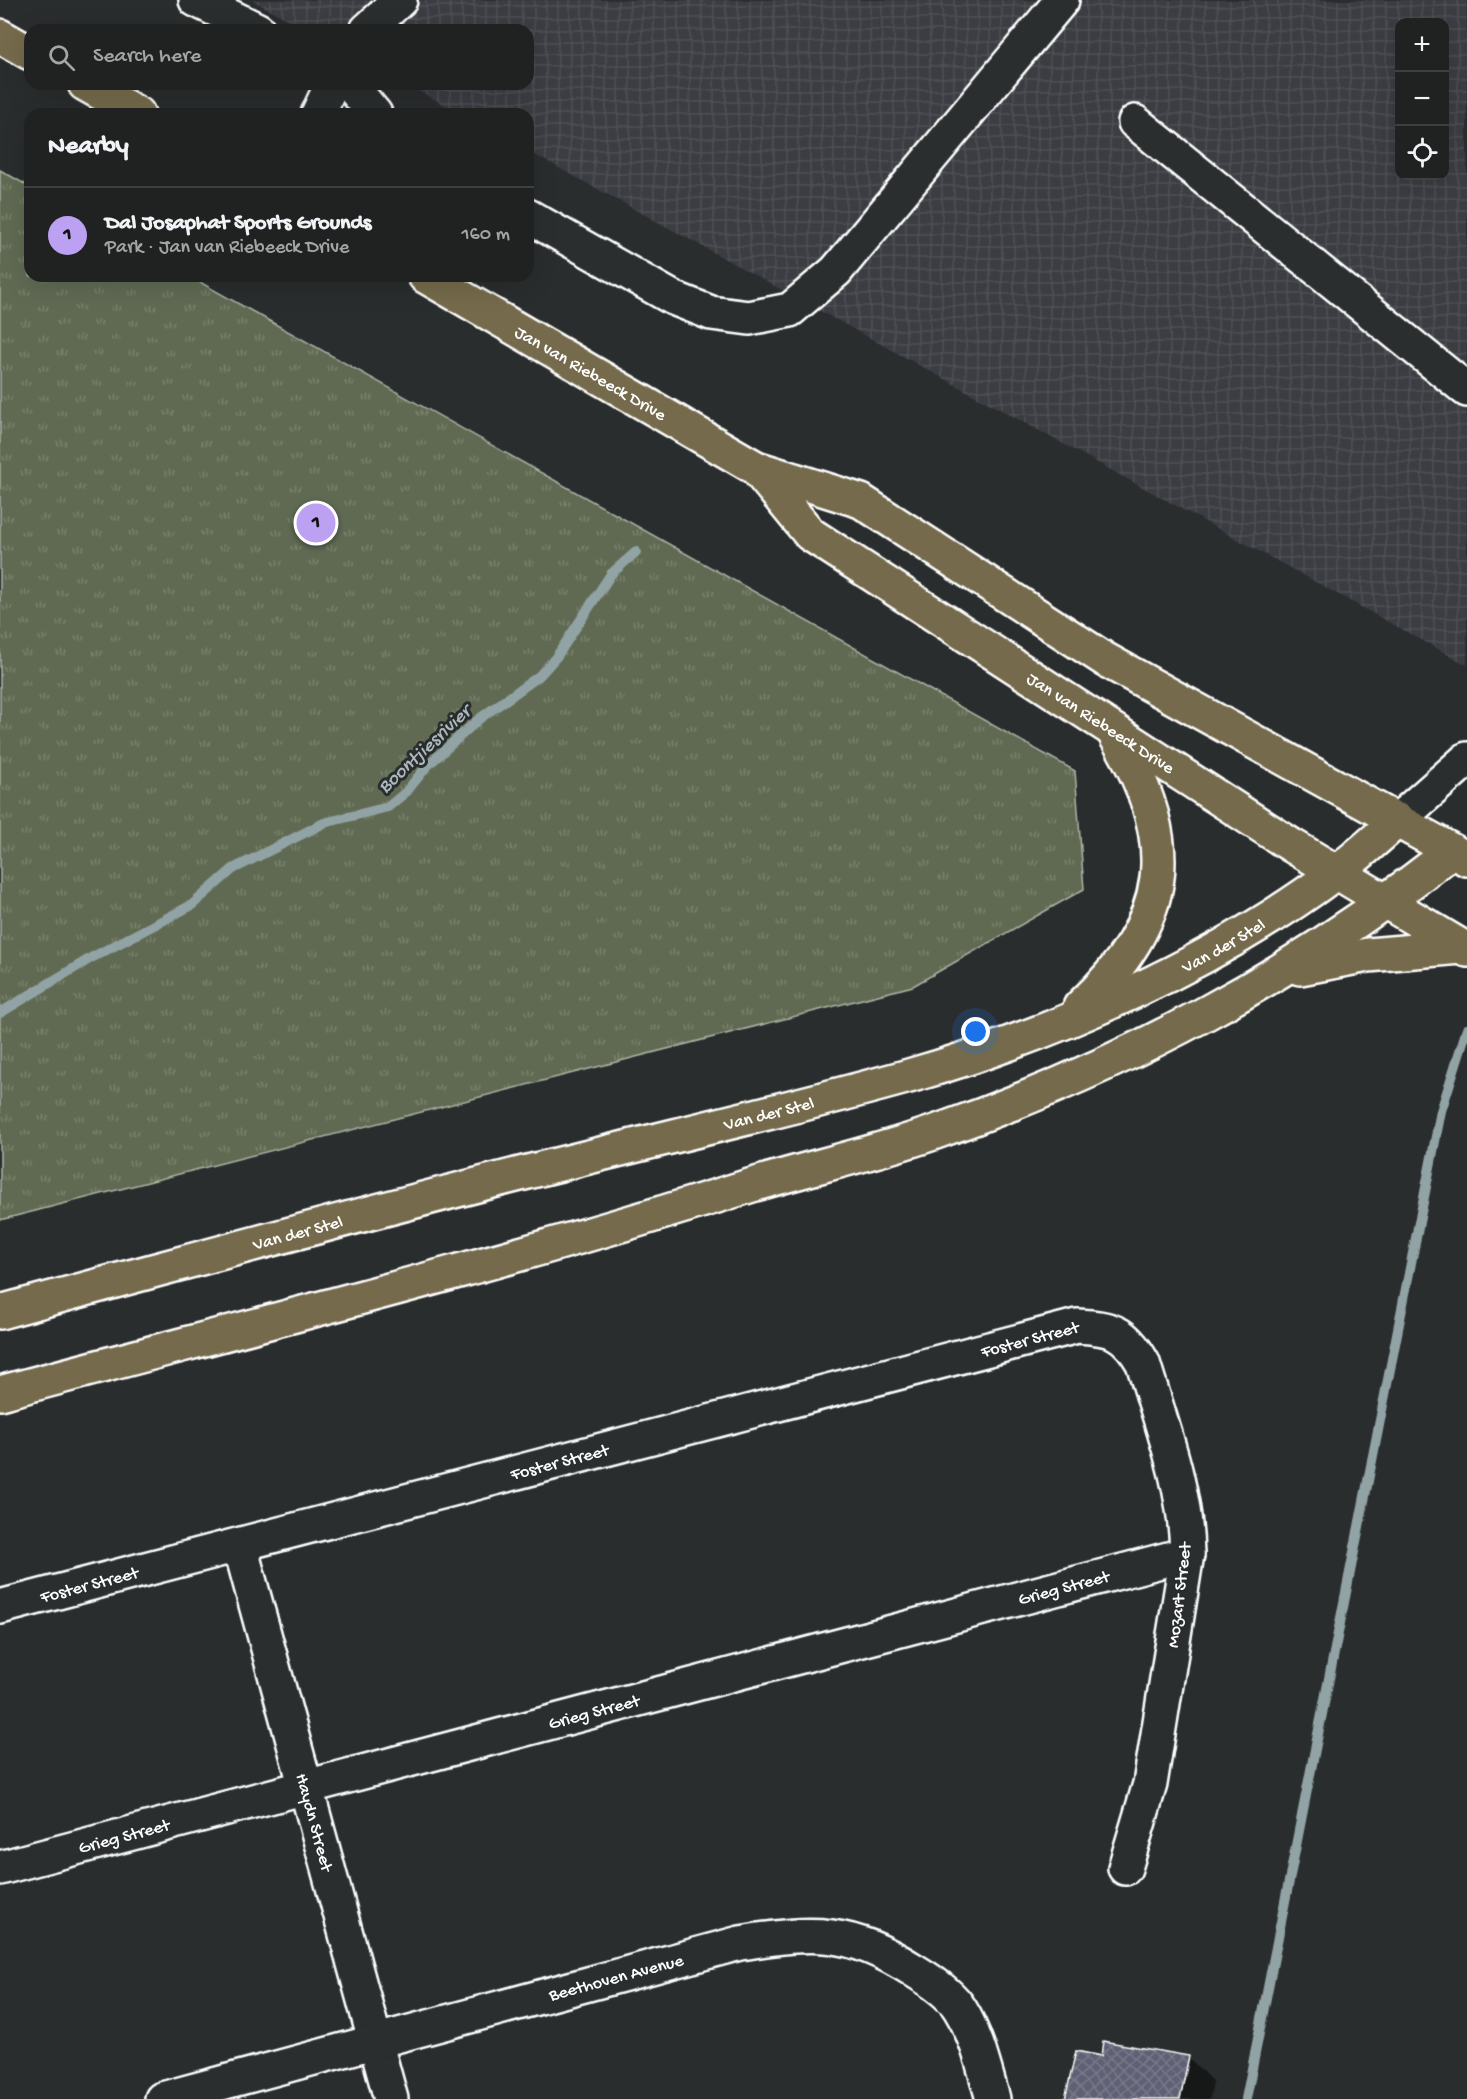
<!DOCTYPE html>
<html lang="en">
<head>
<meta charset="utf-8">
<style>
	:root { --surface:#202222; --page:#282a2a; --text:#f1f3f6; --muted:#a2a4a5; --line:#3d3f40; --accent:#bca0f2 }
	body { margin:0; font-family:"Gochi Hand",sans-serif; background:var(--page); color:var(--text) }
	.controls { position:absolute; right:18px; top:18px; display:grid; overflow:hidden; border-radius:12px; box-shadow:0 6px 24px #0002 }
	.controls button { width:54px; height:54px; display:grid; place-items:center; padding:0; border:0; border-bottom:2px solid var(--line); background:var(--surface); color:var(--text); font:30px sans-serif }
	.you { position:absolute; left:976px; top:1032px; width:21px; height:21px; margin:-15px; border:4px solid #fff; border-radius:50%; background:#1a73e8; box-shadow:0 0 0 9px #1a73e833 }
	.badge { display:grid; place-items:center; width:39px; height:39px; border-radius:50%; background:var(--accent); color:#111; font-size:20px; font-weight:700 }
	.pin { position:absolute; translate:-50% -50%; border:3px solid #fff; box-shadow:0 2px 6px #0006 }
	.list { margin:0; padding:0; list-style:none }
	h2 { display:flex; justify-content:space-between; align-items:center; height:78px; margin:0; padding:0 24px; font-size:26px }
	h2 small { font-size:20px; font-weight:400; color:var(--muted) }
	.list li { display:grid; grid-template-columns:39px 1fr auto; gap:18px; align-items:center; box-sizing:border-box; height:96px; padding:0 24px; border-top:2px solid var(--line) }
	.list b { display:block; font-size:22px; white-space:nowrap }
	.list p { margin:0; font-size:20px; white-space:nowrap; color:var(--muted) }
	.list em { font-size:20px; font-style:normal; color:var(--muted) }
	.icon { flex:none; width:33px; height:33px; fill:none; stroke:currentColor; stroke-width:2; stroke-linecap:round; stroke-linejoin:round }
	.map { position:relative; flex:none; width:1467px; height:2099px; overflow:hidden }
	.search { position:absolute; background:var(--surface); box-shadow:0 6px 24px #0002; left:24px; top:24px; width:510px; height:66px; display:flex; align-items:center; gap:15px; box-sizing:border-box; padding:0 21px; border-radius:18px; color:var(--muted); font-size:22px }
	.panel { position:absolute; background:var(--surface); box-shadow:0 6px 24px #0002; left:24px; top:108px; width:510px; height:174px; border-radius:18px }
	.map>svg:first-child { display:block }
</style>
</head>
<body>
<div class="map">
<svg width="1467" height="2099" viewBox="0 0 1467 2099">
	<defs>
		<pattern id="industrial-grid" width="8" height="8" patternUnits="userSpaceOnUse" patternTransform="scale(1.5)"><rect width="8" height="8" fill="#3a3d43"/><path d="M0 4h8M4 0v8" fill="none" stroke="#4e5056"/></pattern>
		<pattern id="park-tufts" width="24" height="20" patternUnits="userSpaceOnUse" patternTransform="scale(1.5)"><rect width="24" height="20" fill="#616b52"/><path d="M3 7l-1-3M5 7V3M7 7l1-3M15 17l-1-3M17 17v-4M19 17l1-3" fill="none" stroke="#79816c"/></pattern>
		<pattern id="building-cross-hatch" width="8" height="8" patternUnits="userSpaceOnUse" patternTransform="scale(1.5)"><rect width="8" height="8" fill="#606174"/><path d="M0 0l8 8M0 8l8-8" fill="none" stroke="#787989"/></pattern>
	</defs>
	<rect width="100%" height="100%" fill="#2a2d2e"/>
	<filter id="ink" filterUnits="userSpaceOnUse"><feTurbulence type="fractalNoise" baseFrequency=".0167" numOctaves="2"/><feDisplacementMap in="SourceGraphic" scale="12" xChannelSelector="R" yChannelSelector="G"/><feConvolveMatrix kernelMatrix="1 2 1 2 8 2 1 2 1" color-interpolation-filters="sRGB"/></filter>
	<g filter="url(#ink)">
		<!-- industrial -->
		<path fill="url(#industrial-grid)" fill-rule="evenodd" d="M 252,0 L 1467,0 L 1467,665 L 528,151 L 528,114 L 461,114 L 406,84 L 528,84 L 528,30 L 307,30 ZM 1400,22 L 1444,22 L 1444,176 L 1400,176 Z"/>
		<!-- park -->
		<polygon fill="url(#park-tufts)" stroke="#b0b5a8" stroke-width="1.5" points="0,170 30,187 30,276 189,276 1075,771 1084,889 913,986 0,1220"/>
		<!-- shadow -->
		<polygon fill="#0007" points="1188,2057 1213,2082 1210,2099 1066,2099 1102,2058"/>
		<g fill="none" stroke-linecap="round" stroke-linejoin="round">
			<!-- stream -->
			<g stroke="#91a3a5" stroke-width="10">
				<polyline points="0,1013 91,958 192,905 233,869 324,823 388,807 406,792 427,766 479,719 539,676 557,656 611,574 636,552"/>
				<polyline points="1246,2099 1441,1111 1467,1029"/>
			</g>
		</g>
		<!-- building -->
		<polygon fill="url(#building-cross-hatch)" stroke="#fff" stroke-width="1.5" points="1103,2041 1189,2056 1180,2099 1065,2099 1076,2051 1101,2056"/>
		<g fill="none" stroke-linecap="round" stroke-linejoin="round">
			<!-- minor casing -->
			<g stroke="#fff" stroke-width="38">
				<g id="minor">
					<polyline points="196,0 258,30"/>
					<polyline points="367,30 400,0"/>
					<polyline points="350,84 375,114"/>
					<polyline points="318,114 332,84"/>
					<polyline points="1135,122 1467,390"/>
					<polyline points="528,216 673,298 711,313 749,318 790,310 836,271 1062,0"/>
					<polyline points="1398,820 1467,759"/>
					<path id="s1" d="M 240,1546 L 391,2099"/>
					<path id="s2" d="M 0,1607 L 1077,1326 C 1112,1328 1125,1331 1143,1363 C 1162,1426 1186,1488 1187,1554 L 1150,1784 L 1125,1868"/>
					<path id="s3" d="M 0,1868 L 1187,1554"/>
					<path id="s4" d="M 162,2099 L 740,1943 C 816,1931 848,1929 915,1971 C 930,1980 951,1994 960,2009 C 977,2036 984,2068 993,2099"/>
				</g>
			</g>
			<!-- major casing -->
			<g stroke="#fff" stroke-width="38">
				<g id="major">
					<polyline points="0,36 30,53"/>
					<polyline points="85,84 138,114"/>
					<path id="s5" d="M 425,276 L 756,468 L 861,501 L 1106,660 L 1467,859"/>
					<path id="s6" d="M 756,468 L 810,534 L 1291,845 L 1467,950"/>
					<polyline points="1300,968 1368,955 1461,947"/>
					<path d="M 1080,1007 C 1172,921 1181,842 1116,736"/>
					<path id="s7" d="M 0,1312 C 184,1263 367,1212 552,1166 C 671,1136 791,1109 909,1076 C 1053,1035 1215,963 1335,873 C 1357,857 1377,838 1398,820"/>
					<path d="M 0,1393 C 250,1326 502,1264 749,1186 C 809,1168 871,1154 930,1134 C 1123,1067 1292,977 1452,851"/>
				</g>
			</g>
			<!-- minor -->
			<use href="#minor" stroke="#2a2d2e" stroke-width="33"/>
			<!-- major -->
			<use href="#major" stroke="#756b4b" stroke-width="33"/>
		</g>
	</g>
	<g text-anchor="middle" stroke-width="6" stroke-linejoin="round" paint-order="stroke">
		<!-- street labels -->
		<g font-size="18" fill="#fff" stroke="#2a2d2e">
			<text dy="6" stroke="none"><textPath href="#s5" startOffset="192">Jan van Riebeeck Drive</textPath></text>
			<text dy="6" stroke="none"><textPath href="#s6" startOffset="432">Jan van Riebeeck Drive</textPath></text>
			<text dy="6" stroke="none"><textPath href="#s7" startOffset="1280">Van der Stel</textPath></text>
			<text dy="6" stroke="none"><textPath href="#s7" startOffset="794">Van der Stel</textPath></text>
			<text dy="6" stroke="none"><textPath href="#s7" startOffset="308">Van der Stel</textPath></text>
			<text dy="6" stroke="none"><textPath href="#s2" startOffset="1064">Foster Street</textPath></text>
			<text dy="6" stroke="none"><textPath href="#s2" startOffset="578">Foster Street</textPath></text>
			<text dy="6" stroke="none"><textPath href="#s2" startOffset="92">Foster Street</textPath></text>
			<text dy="6" stroke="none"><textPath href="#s3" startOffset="1100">Grieg Street</textPath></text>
			<text transform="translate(1178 1595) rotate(-83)" y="6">Mozart Street</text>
			<text dy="6" stroke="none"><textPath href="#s3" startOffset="614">Grieg Street</textPath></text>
			<text dy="6" stroke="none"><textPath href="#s1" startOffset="286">Haydn Street</textPath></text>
			<text dy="6" stroke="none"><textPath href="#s3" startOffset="128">Grieg Street</textPath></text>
			<text dy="6" stroke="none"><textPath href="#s4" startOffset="470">Beethoven Avenue</textPath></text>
		</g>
		<!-- water labels -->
		<g font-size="20" font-style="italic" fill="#acbabc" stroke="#2a2d2e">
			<text transform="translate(423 748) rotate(-43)" y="7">Boontjiesrivier</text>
		</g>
	</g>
</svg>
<div class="controls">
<button>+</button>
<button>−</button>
<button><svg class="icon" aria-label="locate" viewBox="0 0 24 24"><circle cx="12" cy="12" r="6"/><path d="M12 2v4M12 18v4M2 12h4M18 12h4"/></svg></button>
</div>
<div class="you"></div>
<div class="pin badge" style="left:316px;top:523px">1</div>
<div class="search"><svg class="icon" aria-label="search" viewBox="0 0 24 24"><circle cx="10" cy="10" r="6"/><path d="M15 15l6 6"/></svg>Search here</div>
<section class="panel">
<h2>Nearby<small></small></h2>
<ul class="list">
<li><span class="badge">1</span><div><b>Dal Josaphat Sports Grounds</b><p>Park · Jan van Riebeeck Drive</p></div><em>160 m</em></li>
</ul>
</section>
</div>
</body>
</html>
